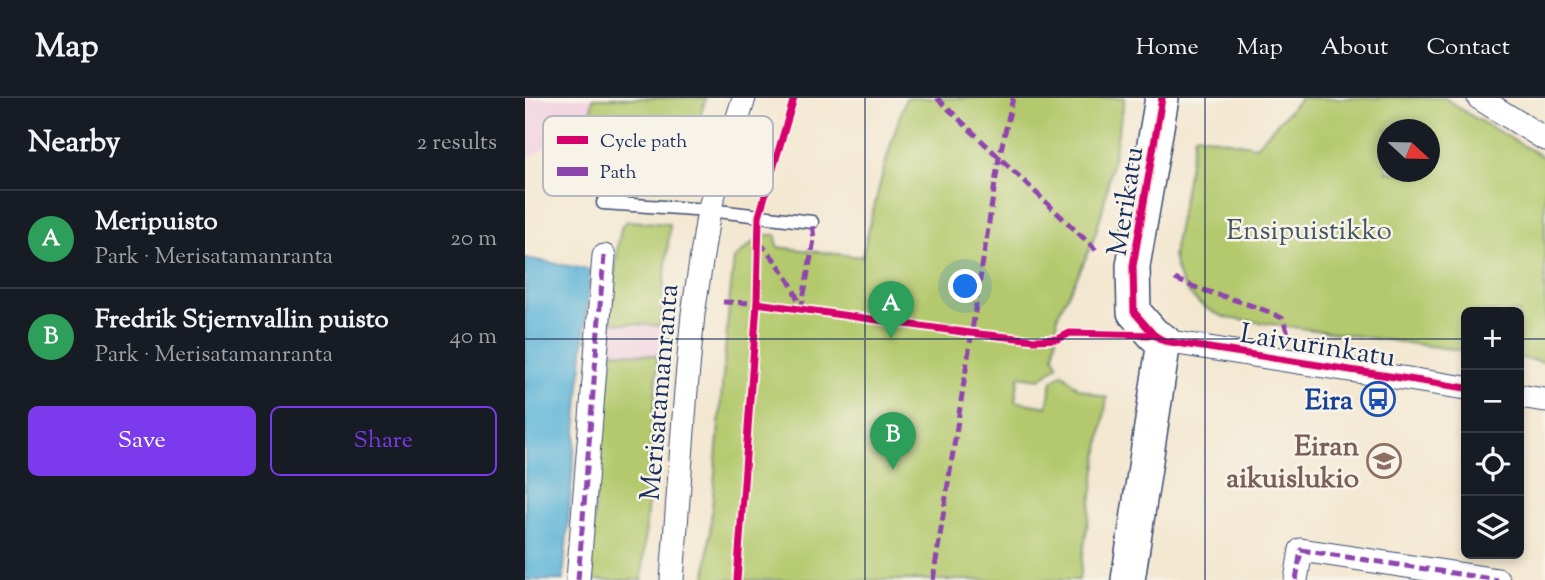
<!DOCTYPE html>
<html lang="en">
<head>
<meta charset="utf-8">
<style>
	:root { --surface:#171b24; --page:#20242c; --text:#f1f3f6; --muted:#9ea1a6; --line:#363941; --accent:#7c3aed }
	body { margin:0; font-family:"Sorts Mill Goudy",serif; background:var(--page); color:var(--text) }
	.controls { position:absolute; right:21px; bottom:21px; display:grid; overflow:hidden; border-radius:10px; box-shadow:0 4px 10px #0003 }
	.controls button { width:63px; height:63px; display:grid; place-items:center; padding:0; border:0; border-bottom:2px solid var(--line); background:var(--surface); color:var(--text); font:35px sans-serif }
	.compass { position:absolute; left:852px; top:21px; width:63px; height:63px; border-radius:50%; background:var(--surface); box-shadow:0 4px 10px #0003; rotate:112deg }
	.you { position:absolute; left:441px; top:189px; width:24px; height:24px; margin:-18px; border:5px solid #fff; border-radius:50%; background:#1a73e8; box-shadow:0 0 0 10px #1a73e833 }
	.badge { display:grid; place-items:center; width:46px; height:46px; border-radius:50%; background:var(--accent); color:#fff; font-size:23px; font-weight:700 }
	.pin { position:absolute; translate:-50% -58px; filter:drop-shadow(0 2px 4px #0008) }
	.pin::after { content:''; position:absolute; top:37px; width:24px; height:21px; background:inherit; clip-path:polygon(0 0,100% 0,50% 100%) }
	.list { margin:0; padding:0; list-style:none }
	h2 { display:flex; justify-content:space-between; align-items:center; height:91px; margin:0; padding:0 28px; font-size:30px }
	h2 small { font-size:23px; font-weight:400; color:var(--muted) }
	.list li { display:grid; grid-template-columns:46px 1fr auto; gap:21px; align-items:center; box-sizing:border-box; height:98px; padding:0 28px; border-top:2px solid var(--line) }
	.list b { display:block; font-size:26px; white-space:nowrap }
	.list p { margin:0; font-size:23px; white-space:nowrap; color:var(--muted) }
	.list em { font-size:23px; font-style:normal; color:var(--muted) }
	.actions { display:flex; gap:14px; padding:21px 28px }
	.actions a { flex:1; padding:16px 0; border:2px solid var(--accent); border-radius:10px; text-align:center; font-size:24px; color:var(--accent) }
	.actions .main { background:var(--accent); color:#fff }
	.icon { flex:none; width:38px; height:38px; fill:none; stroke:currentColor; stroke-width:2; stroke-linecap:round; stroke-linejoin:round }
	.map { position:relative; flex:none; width:1020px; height:482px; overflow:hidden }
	header { display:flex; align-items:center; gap:42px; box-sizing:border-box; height:98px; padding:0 35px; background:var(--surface); border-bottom:2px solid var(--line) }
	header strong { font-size:33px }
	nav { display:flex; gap:38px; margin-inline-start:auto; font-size:24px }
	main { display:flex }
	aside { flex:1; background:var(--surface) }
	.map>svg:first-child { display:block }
</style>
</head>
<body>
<header>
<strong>Map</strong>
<nav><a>Home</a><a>Map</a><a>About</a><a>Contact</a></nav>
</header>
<main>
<aside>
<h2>Nearby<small>2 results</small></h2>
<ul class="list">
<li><span class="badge" style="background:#2e9e5b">A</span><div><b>Meripuisto</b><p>Park · Merisatamanranta</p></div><em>20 m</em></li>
<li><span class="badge" style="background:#2e9e5b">B</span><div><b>Fredrik Stjernvallin puisto</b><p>Park · Merisatamanranta</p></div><em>40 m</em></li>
</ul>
<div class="actions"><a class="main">Save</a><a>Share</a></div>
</aside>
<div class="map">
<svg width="1020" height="482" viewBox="0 0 1020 482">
	<rect width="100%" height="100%" fill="#f7f3e8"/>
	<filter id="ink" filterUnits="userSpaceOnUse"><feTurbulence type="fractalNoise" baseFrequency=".0143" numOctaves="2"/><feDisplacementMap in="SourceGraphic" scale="14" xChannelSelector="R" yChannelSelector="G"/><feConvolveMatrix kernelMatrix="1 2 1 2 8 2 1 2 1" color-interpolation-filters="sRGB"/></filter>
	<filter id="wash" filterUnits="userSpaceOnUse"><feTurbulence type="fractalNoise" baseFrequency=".00686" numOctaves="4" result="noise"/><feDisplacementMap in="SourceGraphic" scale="28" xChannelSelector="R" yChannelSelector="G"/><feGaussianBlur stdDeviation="1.57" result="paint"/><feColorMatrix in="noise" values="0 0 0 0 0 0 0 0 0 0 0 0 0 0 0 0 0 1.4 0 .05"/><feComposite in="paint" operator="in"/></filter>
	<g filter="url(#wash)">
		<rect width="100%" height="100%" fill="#f3e7d0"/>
		<!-- built -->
		<g fill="#f2cfe0">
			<polygon points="0,0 68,0 58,67 32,40 11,56 0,60"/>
			<polygon points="85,224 135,228 133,258 82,253"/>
		</g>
		<!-- green -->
		<g fill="#b4c96d" stroke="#687c66" stroke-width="2" fill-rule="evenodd">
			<polygon points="68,0 181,0 152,90 144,90 86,69 58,67"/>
			<path d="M 381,0 L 600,0 L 578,110 L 568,143 L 556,171 L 533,216 L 529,258 L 533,267 L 515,281 L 494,278 L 490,303 L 522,309 L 527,283 L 538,275 L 553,290 L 582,300 L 554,482 L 181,482 L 204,207 L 209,161 L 237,137 L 251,137 L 252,149 L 337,159 C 350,105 362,53 381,0 Z"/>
			<path d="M 776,0 L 920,0 L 943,16 L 1020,60 L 1020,264 L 994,260 L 994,214 L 941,214 L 941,253 L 702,220 C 671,209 653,190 648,157 L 670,37 L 731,48 ZM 862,32 L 904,32 L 904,74 L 862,74 Z"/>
			<polygon points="103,123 145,126 135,228 85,224 93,146 97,127"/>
			<polygon points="82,253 133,258 117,482 64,482"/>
		</g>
		<!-- water -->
		<polygon fill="#5ab3d7" stroke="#3a719a" stroke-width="2" points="0,160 65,172 38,482 0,482"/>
	</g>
	<g filter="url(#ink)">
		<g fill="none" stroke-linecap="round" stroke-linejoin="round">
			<!-- lane casing -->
			<g stroke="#3b4b6f" stroke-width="15">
				<polyline id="lane" points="78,105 184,112 287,124"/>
			</g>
			<!-- street casing -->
			<g stroke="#3b4b6f" stroke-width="25">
				<g id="street">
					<polyline points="954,0 1020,41"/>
					<polyline points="639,243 941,290"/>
					<polyline points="994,298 1020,302"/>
					<polyline points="53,482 79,158"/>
					<polyline points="147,482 161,292 168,216 184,112 219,0"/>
					<polyline points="771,482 776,452 973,482"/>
				</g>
			</g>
			<!-- secondary casing -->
			<g stroke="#3b4b6f" stroke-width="36">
				<polyline id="secondary" points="603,482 639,243 629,237 609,214 608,168 637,0"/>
			</g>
			<!-- lane -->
			<use href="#lane" stroke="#fff" stroke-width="12"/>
			<!-- street -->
			<use href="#street" stroke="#fff" stroke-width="23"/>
			<!-- secondary -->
			<use href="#secondary" stroke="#fff" stroke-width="33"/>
			<!-- quiet -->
			<g stroke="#8e44ad" stroke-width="5" stroke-dasharray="10 5" stroke-linecap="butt">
				<polyline points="412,0 571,152"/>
				<path d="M 234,144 C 253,165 266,181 275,208"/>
				<path d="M 650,181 C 685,197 723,203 757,220 L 763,235"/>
				<polyline points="198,204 232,205"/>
				<polyline points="276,212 289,142 287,124"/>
				<polyline points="53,482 79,158"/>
				<polyline points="408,482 474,60 488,0"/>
				<polyline points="771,482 776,452 973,482"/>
			</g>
			<!-- cycleway casing -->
			<g stroke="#f7f3e8" stroke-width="11">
				<g id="cycleway">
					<polyline points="637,0 608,168 609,214 629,237 639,243 941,290"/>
					<polyline points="232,205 445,235 510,242 533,241 545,235 629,237"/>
					<polyline points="212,482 232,205 234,118 269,0"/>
				</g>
			</g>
			<!-- cycleway -->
			<use href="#cycleway" stroke="#d6006c" stroke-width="7"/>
		</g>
	</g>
	<!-- grid -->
	<path fill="none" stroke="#1b2f5e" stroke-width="2" stroke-opacity="0.55" d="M 340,0 L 340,482M 680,0 L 680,482M 0,241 L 941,241M 994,241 L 1020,241"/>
	<!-- icons -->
	<defs>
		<g id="bus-ring" transform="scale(1.75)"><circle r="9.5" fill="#f7f3e8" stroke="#1a4fb4" stroke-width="1.5"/><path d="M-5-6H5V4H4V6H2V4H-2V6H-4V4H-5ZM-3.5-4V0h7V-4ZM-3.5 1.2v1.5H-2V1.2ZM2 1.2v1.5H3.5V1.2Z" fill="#1a4fb4"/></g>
		<g id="school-ring" transform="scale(1.75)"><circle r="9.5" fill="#f7f3e8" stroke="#8d6e63" stroke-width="1.5"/><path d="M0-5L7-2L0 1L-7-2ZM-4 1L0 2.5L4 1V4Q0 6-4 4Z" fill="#8d6e63"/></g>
	</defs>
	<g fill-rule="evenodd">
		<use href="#bus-ring" x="853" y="301"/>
		<use href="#school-ring" x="859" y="363"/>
	</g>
	<g text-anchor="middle" stroke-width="5" stroke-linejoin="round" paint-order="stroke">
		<!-- street labels -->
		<g font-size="28" fill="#1b2f5e" stroke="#f7f3e8">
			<text transform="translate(599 103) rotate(-81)" y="10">Merikatu</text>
			<text transform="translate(793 246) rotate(9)" y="10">Laivurinkatu</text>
			<text transform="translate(133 294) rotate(-85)" y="10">Merisatamanranta</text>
		</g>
		<!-- park labels -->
		<g font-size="28" fill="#415662" stroke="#f7f3e8">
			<text x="784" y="141">Ensipuistikko</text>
		</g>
		<!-- transit labels -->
		<g font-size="28" font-weight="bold" fill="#164399" stroke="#f7f3e8" text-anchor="end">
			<text x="828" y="311">Eira</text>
		</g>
		<!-- education labels -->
		<g font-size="28" font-weight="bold" fill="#785e54" stroke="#f7f3e8" text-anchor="end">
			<text x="834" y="357">Eiran<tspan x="834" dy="32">aikuislukio</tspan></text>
		</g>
	</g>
	<!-- legend -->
	<rect x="18" y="18" width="230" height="80" rx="10" fill="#f7f3e8" stroke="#b5b8bf" stroke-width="2"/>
	<rect x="32" y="38" width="31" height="8" fill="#d6006c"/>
	<rect x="32" y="69" width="31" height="9" fill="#8e44ad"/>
	<g font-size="19" fill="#1b2f5e">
		<text x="75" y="49">Cycle path</text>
		<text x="75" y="80">Path</text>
	</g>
</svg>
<div class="controls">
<button>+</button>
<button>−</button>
<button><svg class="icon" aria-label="locate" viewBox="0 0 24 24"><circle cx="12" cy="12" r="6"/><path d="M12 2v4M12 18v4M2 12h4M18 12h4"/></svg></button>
<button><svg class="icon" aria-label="layers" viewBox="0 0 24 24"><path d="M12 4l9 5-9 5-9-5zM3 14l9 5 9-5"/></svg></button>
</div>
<svg class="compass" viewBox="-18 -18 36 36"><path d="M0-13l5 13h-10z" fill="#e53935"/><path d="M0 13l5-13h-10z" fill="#9ea1a6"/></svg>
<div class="you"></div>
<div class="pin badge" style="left:366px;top:241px;background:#2e9e5b">A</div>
<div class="pin badge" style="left:368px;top:372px;background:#2e9e5b">B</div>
</div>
</main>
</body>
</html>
